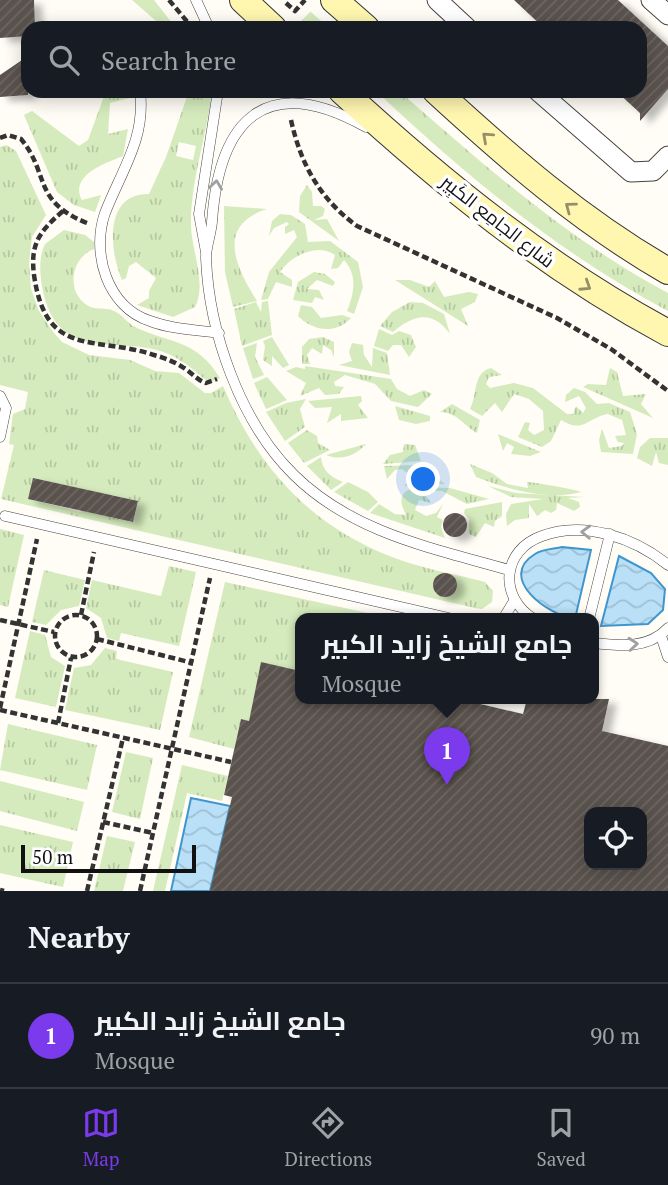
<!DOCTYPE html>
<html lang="en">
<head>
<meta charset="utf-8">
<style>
	:root { --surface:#171b24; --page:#242831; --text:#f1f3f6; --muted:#9ea1a6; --line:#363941; --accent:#7c3aed }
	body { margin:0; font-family:"PT Serif",Cairo,serif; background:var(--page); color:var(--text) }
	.controls { position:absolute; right:21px; bottom:21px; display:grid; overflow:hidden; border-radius:14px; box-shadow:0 4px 18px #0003 }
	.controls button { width:63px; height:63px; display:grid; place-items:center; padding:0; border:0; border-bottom:2px solid var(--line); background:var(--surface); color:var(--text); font:35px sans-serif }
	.scale { position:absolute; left:21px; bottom:18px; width:175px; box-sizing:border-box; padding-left:7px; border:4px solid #111; border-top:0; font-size:19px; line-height:24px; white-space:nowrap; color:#111; -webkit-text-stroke:5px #fff; paint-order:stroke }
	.you { position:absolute; left:424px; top:480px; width:24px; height:24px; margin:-18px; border:5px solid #fff; border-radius:50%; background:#1a73e8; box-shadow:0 0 0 10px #1a73e833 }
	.badge { display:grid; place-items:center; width:46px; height:46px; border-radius:50%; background:var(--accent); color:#fff; font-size:23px; font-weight:700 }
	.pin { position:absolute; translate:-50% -58px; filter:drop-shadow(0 2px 4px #0008) }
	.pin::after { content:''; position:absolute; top:37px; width:24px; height:21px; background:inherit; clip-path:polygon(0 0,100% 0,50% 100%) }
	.popup { position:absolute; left:295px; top:613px; width:304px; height:91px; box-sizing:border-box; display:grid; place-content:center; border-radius:14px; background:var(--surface); filter:drop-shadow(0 2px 5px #0005); font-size:23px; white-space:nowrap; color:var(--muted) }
	.popup b { font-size:26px; color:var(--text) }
	.popup::after { content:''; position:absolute; left:50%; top:100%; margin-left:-14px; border:14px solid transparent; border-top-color:var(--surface) }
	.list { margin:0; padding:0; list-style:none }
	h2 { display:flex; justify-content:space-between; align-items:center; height:91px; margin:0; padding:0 28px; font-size:30px }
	h2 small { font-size:23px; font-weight:400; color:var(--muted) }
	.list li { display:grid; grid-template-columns:46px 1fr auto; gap:21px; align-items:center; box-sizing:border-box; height:105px; padding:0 28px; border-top:2px solid var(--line) }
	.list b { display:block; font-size:26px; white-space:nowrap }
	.list p { margin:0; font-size:23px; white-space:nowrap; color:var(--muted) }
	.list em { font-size:23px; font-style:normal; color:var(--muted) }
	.icon { flex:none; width:38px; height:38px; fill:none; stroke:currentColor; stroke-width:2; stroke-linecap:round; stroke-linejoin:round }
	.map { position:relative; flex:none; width:668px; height:891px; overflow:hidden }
	.search { position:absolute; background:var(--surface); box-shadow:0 4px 18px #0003; left:21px; right:21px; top:21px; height:77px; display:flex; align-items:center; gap:18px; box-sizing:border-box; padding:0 24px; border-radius:21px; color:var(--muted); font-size:26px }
	.sheet { height:196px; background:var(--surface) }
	nav { display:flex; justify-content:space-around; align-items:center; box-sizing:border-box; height:98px; border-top:2px solid var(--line); background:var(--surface); font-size:19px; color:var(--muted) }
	nav a { display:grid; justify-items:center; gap:4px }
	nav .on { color:var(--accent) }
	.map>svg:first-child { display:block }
</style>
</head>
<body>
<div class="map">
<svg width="668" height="891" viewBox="0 0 668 891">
	<defs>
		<pattern id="grass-tufts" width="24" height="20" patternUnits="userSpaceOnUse" patternTransform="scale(1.75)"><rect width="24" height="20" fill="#d5ebbd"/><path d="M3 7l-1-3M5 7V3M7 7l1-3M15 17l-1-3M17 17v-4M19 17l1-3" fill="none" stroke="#b6c8a1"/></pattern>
		<pattern id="water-waves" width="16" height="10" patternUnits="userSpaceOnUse" patternTransform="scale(1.75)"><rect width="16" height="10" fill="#b9e0f7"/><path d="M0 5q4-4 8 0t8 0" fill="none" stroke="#9ebfd3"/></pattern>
		<pattern id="building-hatch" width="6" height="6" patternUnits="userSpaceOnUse" patternTransform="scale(1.75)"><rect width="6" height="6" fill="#5a524d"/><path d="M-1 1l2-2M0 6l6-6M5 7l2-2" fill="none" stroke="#6d6662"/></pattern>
		<filter id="shadow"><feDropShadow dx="8" dy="4.5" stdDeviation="3.5" flood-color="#0004"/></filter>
	</defs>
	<rect width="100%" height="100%" fill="#fffdf5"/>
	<!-- grass -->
	<g fill="url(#grass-tufts)" fill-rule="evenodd">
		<polygon points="132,0 154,0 176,28 164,28"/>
		<polygon points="310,12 311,12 329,28 305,28 301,21"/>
		<path d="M 106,91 L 127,91 L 130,98 L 110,103 L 108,134 L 128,129 L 123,156 C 106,163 69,175 82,200 L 101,195 L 95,212 L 74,205 L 57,192 L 24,115 L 32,111 L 79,146 L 88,140 Z"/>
		<path d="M 189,91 L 212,91 C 207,137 190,181 191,227 C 192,252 207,284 195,307 L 173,317 L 137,305 L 149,298 L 149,291 L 156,278 L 136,262 L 129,266 L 126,278 L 122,280 C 109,250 104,193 149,194 L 166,157 ZM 179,142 L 196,146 L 193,160 L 176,156 Z"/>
		<path d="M 376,91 L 399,91 C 485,166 567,239 668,293 L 668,311 C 559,253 465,175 376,91 Z"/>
		<path d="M 6,145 L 16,151 L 46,215 L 32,237 L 29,263 L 31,289 L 39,311 L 54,333 L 62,342 L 89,355 L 130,360 L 155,371 L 179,373 L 205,393 L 211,393 L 223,386 C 257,466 309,525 392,557 C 421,568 454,574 485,582 L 493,591 L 492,602 L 482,609 L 475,608 L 1,499 L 14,445 L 9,444 L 13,414 L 25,409 L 28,392 L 0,385 L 0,147 ZM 87,491 L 81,512 L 29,499 ZM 112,495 L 138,501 L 133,522 L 107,516 ZM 441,574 L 449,574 L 456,583 L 453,593 L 447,597 L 436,594 C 431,586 433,579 441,574 Z"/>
		<polygon points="307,185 312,192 313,206 321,206 325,209 323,216 314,220 327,219 339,241 299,212 300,196"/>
		<path d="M 224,206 L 267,209 C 215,226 236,267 257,301 L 233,307 L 225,272 Z"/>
		<path d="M 280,214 L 291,215 L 305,224 L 308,242 L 330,241 L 358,262 L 363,287 L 354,314 L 347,311 C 354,294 358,275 344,260 L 338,268 L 331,269 L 335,255 C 317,242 291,256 280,272 L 292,280 L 292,287 L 276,282 L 268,299 L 261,300 L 269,272 L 297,237 L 294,230 L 285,234 L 285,227 L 289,224 L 287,222 L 274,228 L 269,236 L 272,221 Z"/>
		<path d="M 64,230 L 85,235 L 94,242 L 94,249 C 73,257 66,286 83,302 C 93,312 103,306 114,311 C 122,314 127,323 135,327 C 171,344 196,339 220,378 L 211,382 L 203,378 C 191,367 174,354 157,350 C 111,338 59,360 43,292 C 40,277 38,258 45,244 Z"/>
		<polygon points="314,272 325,274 335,282 333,286 317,280 307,289 319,290 324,300 315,297 312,303 293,300 298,282"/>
		<polygon points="395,280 410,280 429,287 435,281 444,297 469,292 478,294 475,302 461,309 468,326"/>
		<polygon points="268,301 272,335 242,346 234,309 256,302 261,312 262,302"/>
		<path d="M 410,302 L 423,303 L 444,314 L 450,334 C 433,310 414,314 393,332 L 380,326 L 392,312 Z"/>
		<path d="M 301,305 L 312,307 L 321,318 L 342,315 L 351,318 C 335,335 313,331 298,316 Z"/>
		<polygon points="379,329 392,335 399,331 411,335 416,347 409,357 401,345 393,345 388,351 374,346"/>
		<polygon points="272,337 289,365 283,368 272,356 272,366 263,360 265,346 263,341"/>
		<polygon points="323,337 334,342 334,357 331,350 323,345 322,354 312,348 307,355 310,364 302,364 302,347 309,339"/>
		<polygon points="257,343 255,357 264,375 253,379 243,348"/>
		<polygon points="352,343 363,345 364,355 372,367 373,348 387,353 390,375 339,365 352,361 349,352"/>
		<polygon points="305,366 391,379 397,389 410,396 424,390 432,394 418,407 391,401 375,384 345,375 334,382 335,386 344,387 339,394 325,395 319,388 300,396 306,383 286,371 296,367 305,369"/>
		<path d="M 491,368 L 502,375 L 489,377 L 486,384 L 490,388 L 514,383 L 533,388 L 567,414 L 573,414 L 576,406 L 583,413 L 586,408 L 579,396 L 565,402 L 566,395 L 574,388 L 585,392 L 597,404 L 609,403 L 630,412 L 637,434 L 633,454 L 601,452 L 599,440 L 602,429 L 609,448 L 622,446 L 624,443 L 618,442 L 615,436 L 626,435 L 622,420 L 608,414 C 586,418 584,434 561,420 L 551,441 L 542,447 L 518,437 L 525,422 L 530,423 L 528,430 L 534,435 L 544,430 L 543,411 L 529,399 L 514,394 L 502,412 L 495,403 L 482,416 L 470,409 C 478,394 472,373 491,368 Z"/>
		<polygon points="610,368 617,372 623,396 646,394 641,404 653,418 583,387 588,384 606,385"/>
		<polygon points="267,377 287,400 266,409 254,383"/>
		<polygon points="361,396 362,401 358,405 368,418 341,421 341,414 327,423 332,407 315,408 308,401"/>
		<polygon points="306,399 300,409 305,427 285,441 266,412 286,403"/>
		<path d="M 452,404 L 480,420 L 477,433 C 464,426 457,412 440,412 Z"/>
		<polygon points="395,406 430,416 430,421 416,424 399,420"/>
		<polygon points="307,430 317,436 318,443 330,450 304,463 288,443"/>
		<polygon points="498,434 541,452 530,456 511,454 514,447 507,443 503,451"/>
		<polygon points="650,438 668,438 668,465 659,463 656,452 652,466 637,458 640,447"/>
		<path d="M 366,444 C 355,456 342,461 326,455 Z"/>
		<polygon points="404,444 415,445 421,461 383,464 390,455 403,452"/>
		<path d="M 321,457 C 322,471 331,477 343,482 L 331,490 L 307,466 Z"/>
		<path d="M 470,464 L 492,473 L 507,484 L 528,488 L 527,482 C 534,482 578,490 581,492 C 547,501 507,489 476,477 Z"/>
		<polygon points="420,465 445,484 404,486 413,477 402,469 395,470 387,479 384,466"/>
		<polygon points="348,482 368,492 378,502 368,511 334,492"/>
		<polygon points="488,486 516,493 584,497 568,498 579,502 580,507 574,511 557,503 556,510 551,513 545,510 537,516 529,504 529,518 515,520 507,526 506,514 511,504 543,499 511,497"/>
		<path d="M 419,487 L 450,488 L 489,499 L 467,504 L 442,491 L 429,491 L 426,496 L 431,503 L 419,500 L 415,510 L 426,516 L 436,513 L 443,504 L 437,517 L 443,520 L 441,527 L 445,538 L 370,513 L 379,504 L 395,514 L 406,515 C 399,501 398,490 419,487 Z"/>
		<polygon points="502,502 502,516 495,521 494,527 485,523 476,537 469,534 469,519 464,513 465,509"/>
		<polygon points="0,529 24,535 8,607 0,605"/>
		<polygon points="169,566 196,572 179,646 121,633 119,641 107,638 101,618 86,608 92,580 161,596"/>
		<polygon points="44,570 85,580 79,606 61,610 46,625 32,622"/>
		<polygon points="225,582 395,619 300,619 300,671 261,663 249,721 241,719 234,749 189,737"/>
		<polygon points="30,631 45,635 51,657 65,666 56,707 15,698"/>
		<polygon points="105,648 117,651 116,659 173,672 160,730 65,710 74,668 91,665"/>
		<polygon points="8,724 97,745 87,790 0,770"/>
		<polygon points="126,752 153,758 140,819 112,812"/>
		<polygon points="182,765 228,776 222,801 187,793 165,891 153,891"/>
		<polygon points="0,781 84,802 77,831 0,811"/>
		<polygon points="0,825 73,842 63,887 0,873"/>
		<polygon points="107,836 135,842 123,891 94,891"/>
	</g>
	<!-- water -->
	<g fill="url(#water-waves)" stroke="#3f96cf" stroke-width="2">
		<path d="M 562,547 L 591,550 L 575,619 C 549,616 496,578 535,554 C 542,549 554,549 562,547 Z"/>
		<polygon points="619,556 651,573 665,589 663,610 648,624 601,626"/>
		<polygon points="191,798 230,806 210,891 171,891"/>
	</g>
	<!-- building -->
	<g fill="url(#building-hatch)" fill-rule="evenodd" filter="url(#shadow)">
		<polygon points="0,0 34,0 35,28 28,28 28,36 0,38"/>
		<polygon points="514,0 618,0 668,46 668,89 640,121 640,113 616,91 640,91 640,28 544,28"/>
		<polygon points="28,56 28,95 0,97 0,75"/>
		<polygon points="33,478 138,501 133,522 28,499"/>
		<circle cx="455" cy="525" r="12"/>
		<circle cx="445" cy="585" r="12"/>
		<path d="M 261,662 L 300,671 L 300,699 L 459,699 L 523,714 L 527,699 L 609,699 L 602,731 L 668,746 L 668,891 L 210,891 L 232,797 L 224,795 L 241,719 L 249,721 ZM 589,812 L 642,812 L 642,865 L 589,865 Z"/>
	</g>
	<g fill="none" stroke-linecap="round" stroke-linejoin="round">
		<!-- service casing -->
		<g stroke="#444" stroke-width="11">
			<g id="service">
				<polyline points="196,0 209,28"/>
				<path d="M 140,91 C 146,139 121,171 105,213 C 91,253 107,307 150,321 C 171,329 196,330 219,333"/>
				<path d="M 366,127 C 266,71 219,119 212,222 C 211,234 206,246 206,258 C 209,332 240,422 294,475 C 353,533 432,548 509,570"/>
				<polyline points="206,252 199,214 218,91"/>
				<polyline points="0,396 6,408 0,437"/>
				<polyline points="5,516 453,619"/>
				<polyline points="503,619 514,601"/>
				<path d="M 534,619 C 498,597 502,550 542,536 C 584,520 635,538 668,565"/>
				<polyline points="589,619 610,534"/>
				<polyline points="661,636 668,657"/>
				<path d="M 594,643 C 620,646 649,649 668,628"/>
			</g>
		</g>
		<!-- minor casing -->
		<g stroke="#444" stroke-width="21">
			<g id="minor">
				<polyline points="437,0 467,28"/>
				<polyline points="651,0 668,15"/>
				<polyline points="538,91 631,172 653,171 668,156"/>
			</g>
		</g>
		<!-- secondary casing -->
		<g stroke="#333" stroke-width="28">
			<g id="secondary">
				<polyline points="243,0 273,28"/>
				<polyline points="334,0 366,28"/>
				<path d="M 342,91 C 442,183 547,268 668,333"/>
				<path d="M 436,91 C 509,158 581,221 668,271"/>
			</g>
		</g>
		<!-- path -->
		<g stroke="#333" stroke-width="4.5" stroke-dasharray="7 3.5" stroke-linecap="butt">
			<polyline points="169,0 190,25"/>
			<polyline points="286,3 295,11 305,0"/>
			<path d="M 291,120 C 301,165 320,199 357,226 L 557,318 L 611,349 L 668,391"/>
			<path d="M 0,138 L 8,135 L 21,139 C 50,174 32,201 87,223"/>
			<path d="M 63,211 C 40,231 30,243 34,275 C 46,359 94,335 154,355 C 165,358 175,362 184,368 C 192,373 197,380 206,383 L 217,379"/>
			<circle cx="76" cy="636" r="21"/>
			<polyline points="81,615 94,552"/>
			<polyline points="0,620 54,632"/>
			<polyline points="97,639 193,663"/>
			<polyline points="0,708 37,539"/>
			<polyline points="0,710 231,762"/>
			<polyline points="58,723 71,658"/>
			<polyline points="103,822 153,833"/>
			<polyline points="0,890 4,891"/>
			<polyline points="87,891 123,738"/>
			<polyline points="140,891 210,578"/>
		</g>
		<!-- service -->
		<use href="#service" stroke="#fff" stroke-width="10"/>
		<!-- minor -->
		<use href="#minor" stroke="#fff" stroke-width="19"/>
		<!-- secondary -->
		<use href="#secondary" stroke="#fff6b0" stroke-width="26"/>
	</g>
	<!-- one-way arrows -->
	<defs><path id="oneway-chevron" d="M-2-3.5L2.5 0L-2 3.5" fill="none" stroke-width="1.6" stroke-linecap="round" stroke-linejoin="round" transform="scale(1.75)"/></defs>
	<g stroke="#948f68">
		<use href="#oneway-chevron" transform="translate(487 137) rotate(-138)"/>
		<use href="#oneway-chevron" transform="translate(570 207) rotate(-143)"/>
		<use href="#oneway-chevron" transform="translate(586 286) rotate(33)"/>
	</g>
	<g stroke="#a0a0a0">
		<use href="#oneway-chevron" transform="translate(216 185) rotate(-82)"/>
		<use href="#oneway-chevron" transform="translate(586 532) rotate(-178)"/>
		<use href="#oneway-chevron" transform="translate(633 644) rotate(-5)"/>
	</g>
	<g text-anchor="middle" stroke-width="7" stroke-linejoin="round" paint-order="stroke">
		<!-- street labels -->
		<g font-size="19" fill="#111" stroke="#fff">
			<text transform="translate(498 221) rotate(38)" y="7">شارع الجامِع الكَبِير</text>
		</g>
	</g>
</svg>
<div class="controls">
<button><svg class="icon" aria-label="locate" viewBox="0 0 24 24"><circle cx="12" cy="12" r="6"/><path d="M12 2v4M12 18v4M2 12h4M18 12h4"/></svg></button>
</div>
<div class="scale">50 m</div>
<div class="you"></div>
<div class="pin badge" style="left:447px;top:785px">1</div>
<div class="popup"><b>جامع الشيخ زايد الكبير</b>Mosque</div>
<div class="search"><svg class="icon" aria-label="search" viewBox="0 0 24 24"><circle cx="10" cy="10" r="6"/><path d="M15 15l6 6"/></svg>Search here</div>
</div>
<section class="sheet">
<h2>Nearby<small></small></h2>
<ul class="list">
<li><span class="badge">1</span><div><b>جامع الشيخ زايد الكبير</b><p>Mosque</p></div><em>90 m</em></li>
</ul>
</section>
<nav>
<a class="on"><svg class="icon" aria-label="map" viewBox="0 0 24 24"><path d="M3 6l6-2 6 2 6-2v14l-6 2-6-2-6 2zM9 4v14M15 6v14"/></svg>Map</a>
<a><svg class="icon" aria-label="directions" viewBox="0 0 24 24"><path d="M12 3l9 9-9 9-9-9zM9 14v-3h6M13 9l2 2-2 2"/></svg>Directions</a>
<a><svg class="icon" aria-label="saved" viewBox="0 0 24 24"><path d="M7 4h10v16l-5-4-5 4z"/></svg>Saved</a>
</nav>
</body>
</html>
